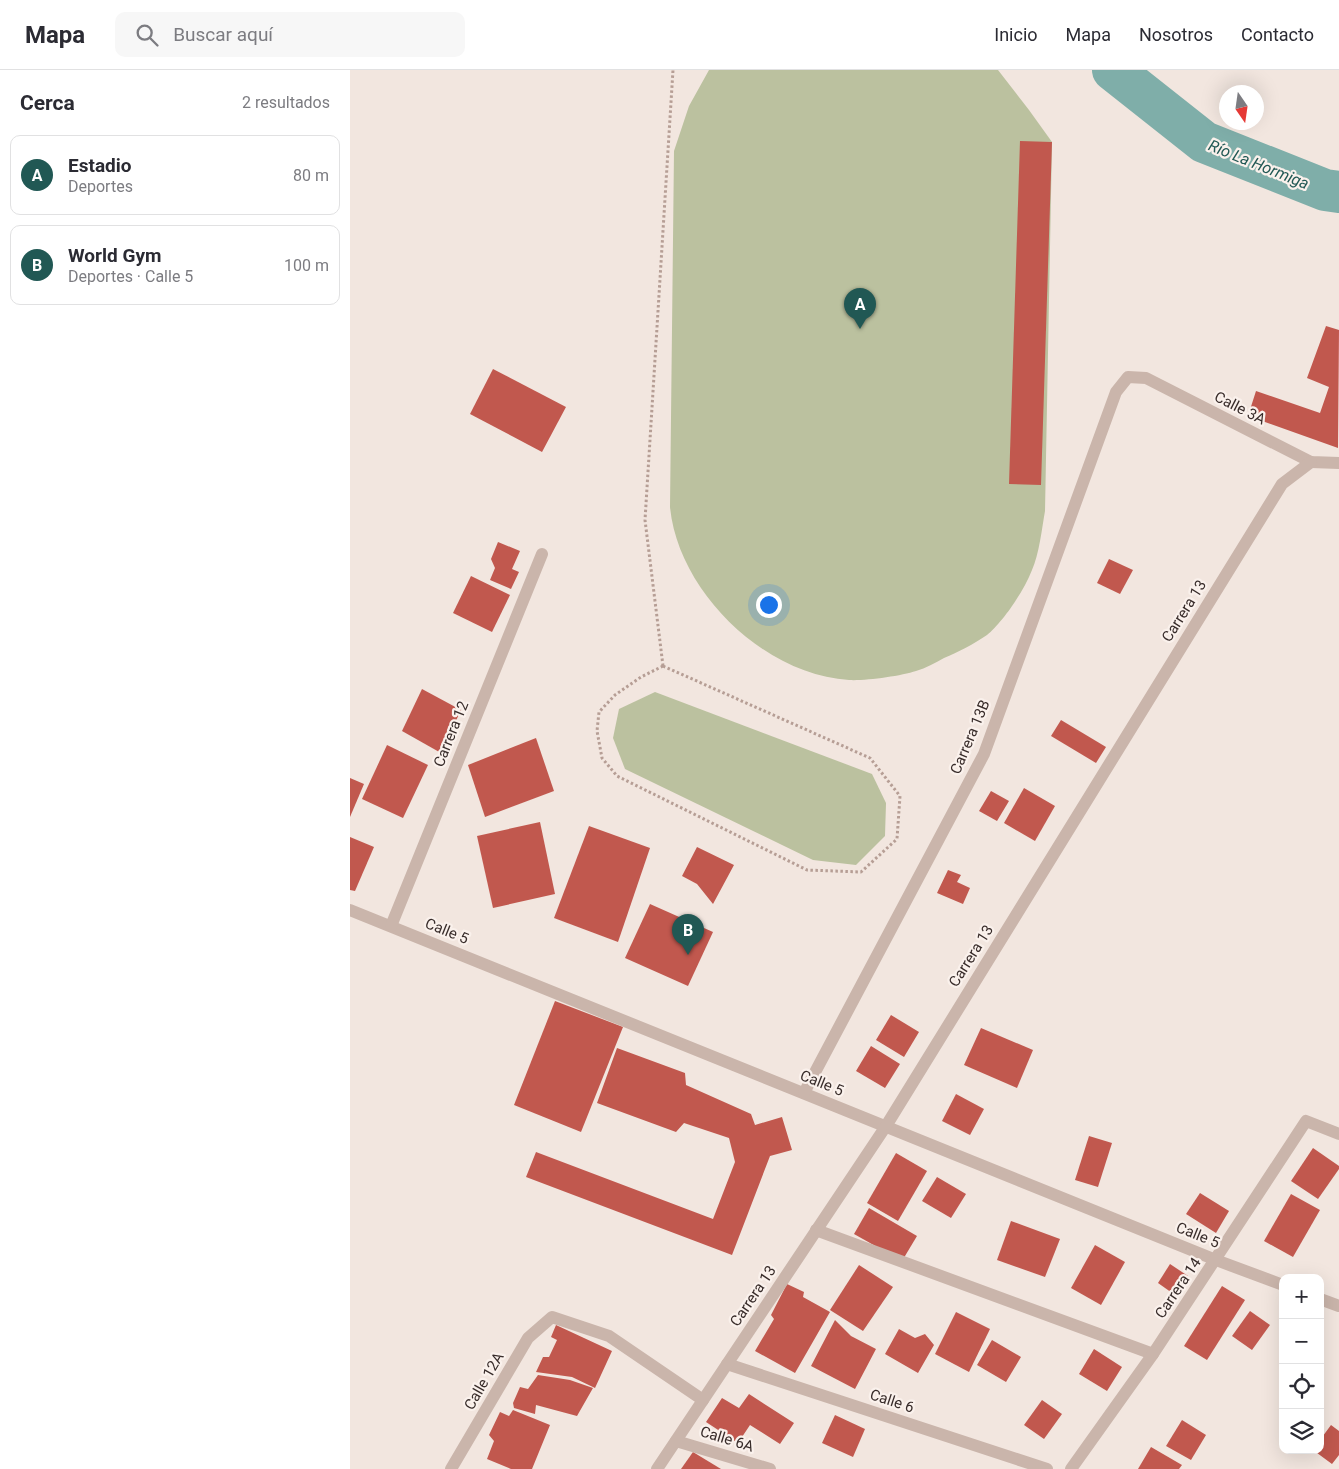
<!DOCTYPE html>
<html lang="es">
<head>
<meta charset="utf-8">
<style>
	:root { --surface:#fff; --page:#f7f7f7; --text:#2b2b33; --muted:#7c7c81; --line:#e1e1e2; --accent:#215854 }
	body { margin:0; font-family:Roboto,sans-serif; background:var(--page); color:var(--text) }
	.controls { position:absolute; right:15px; bottom:15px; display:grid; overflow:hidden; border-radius:10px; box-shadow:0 5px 20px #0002 }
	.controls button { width:45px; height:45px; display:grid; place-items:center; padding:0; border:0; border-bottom:1px solid var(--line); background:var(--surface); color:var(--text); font:25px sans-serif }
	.compass { position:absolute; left:869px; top:15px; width:45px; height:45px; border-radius:50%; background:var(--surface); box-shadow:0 5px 20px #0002; rotate:167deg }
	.you { position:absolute; left:418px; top:534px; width:18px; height:18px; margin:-12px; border:4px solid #fff; border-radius:50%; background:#1a73e8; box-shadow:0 0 0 8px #1a73e833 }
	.badge { display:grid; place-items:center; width:32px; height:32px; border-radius:50%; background:var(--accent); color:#fff; font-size:16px; font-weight:700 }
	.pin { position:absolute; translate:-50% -41px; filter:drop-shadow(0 1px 2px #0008) }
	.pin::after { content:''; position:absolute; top:26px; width:18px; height:15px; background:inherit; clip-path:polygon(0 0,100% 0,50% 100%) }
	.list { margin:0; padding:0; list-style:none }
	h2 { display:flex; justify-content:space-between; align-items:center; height:65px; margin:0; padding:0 20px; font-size:21px }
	h2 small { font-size:16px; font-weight:400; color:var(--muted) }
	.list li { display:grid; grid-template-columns:32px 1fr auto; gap:15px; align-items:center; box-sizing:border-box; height:80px; margin:0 10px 10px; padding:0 10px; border:1px solid var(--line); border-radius:10px }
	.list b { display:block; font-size:19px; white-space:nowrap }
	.list p { margin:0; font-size:16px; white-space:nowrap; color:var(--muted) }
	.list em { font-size:16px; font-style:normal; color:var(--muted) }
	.icon { flex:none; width:28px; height:28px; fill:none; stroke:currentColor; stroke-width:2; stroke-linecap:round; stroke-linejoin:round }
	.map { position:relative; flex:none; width:989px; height:1399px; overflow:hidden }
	header { display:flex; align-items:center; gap:30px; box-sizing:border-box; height:70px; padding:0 25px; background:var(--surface); border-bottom:1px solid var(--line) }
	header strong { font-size:24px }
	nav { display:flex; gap:28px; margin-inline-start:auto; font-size:18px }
	.search { width:350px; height:45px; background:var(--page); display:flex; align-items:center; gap:12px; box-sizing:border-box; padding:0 18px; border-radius:10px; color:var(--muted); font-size:19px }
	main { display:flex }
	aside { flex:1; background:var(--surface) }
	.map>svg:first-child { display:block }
</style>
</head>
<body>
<header>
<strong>Mapa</strong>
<div class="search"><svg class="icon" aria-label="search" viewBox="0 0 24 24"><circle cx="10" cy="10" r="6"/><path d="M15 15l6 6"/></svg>Buscar aquí</div>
<nav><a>Inicio</a><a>Mapa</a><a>Nosotros</a><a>Contacto</a></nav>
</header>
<main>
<aside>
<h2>Cerca<small>2 resultados</small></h2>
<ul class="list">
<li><span class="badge">A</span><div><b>Estadio</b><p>Deportes</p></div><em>80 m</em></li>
<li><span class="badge">B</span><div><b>World Gym</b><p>Deportes · Calle 5</p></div><em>100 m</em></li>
</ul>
</aside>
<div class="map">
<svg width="989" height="1399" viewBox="0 0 989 1399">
	<rect width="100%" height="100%" fill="#f2e6df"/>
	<!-- green -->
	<g fill="#bbc19f">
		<path d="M 359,0 L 648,0 L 679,40 L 702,72 L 695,441 C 692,458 689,485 682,500 C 678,510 672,521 666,530 C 660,540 646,558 637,565 C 624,574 608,582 594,588 C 585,593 576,598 566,601 C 551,606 515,611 499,610 C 414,605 328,521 320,437 L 324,81 L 339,36 Z"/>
		<polygon points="305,622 522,704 536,733 535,766 506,795 463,790 275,699 263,668 269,639"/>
	</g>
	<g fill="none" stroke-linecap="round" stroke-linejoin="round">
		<!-- river -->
		<polyline stroke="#7faea9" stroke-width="42" points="763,0 854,72 975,120 989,122"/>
	</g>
	<!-- building -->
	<g fill="#c1584e">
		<polygon points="670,71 702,72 691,415 659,414"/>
		<polygon points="976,256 989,260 988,378 898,346 906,321 970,343 979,317 957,308"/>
		<polygon points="143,299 216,337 192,382 120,344"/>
		<polygon points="148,472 170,481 162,499 169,502 161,519 140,510 145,498 141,489"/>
		<polygon points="759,489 783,500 770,524 747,513"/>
		<polygon points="121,506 160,525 142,562 103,543"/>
		<polygon points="72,619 111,640 91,683 52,661"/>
		<polygon points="711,650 756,677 746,693 701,666"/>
		<polygon points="186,668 204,721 135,747 118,695"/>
		<polygon points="37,675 78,695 53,748 12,729"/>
		<polygon points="0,708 14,714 0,747"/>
		<polygon points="674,718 705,736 685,771 654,753"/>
		<polygon points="641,721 659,731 647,751 629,741"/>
		<polygon points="190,752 205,824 143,838 127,766"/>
		<polygon points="239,756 300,778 268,872 204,848"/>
		<polygon points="0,767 24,777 5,821 0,820"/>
		<polygon points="347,777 384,795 363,834 347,814 332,806"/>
		<polygon points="598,800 611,805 607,812 620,818 613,834 587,823"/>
		<polygon points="300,834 363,862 338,916 275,888"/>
		<polygon points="205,931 273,957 231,1062 164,1035"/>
		<polygon points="541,945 569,962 554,987 526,970"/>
		<polygon points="631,958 683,980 667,1018 614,995"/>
		<polygon points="521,976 550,994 535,1018 506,1001"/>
		<polygon points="267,978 335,1003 336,1015 401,1044 405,1055 432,1047 442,1080 420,1086 382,1185 176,1107 186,1082 363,1149 385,1092 379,1068 334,1053 326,1062 247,1033"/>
		<polygon points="606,1024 634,1039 620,1065 592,1051"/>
		<polygon points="739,1066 762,1073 748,1117 725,1110"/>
		<polygon points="963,1078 989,1096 989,1099 968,1129 941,1111"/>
		<polygon points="546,1083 577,1101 548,1151 517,1133"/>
		<polygon points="587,1107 616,1124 601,1148 572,1131"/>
		<polygon points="850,1123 879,1141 866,1163 836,1144"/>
		<polygon points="941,1124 970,1140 943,1187 914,1171"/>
		<polygon points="519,1138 567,1166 552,1191 504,1164"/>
		<polygon points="661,1151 710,1169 695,1207 647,1190"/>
		<polygon points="745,1175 775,1192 751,1235 721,1218"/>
		<polygon points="820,1194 838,1206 825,1225 808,1213"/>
		<polygon points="509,1195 543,1217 513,1261 480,1240"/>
		<polygon points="437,1214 454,1222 453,1227 480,1242 445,1303 405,1281 424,1249 421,1245"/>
		<polygon points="872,1216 895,1230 857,1290 834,1276"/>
		<polygon points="900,1241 920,1255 902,1280 882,1266"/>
		<polygon points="606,1242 640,1259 619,1302 585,1284"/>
		<polygon points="485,1250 501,1266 526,1279 505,1319 461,1296"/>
		<polygon points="206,1255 262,1281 245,1318 222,1307 186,1302 193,1287 199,1287 207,1270 201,1267"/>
		<polygon points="549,1259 565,1268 575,1264 584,1275 568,1303 535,1284"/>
		<polygon points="642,1270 671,1287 656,1312 627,1295"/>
		<polygon points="744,1279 772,1297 757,1321 729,1304"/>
		<polygon points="188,1305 220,1310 243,1318 227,1346 186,1335 185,1344 164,1338 163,1333 170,1317 178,1319"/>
		<polygon points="399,1324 444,1353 430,1374 400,1355 388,1373 356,1352 372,1328 389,1338"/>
		<polygon points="692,1330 712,1344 694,1369 674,1355"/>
		<polygon points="163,1340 200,1355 182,1399 161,1399 137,1389 144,1371 139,1365 150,1342 159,1346"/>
		<polygon points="485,1345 515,1359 503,1387 472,1373"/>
		<polygon points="832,1350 856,1365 841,1390 816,1376"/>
		<polygon points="981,1355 989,1361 989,1385 982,1394 963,1380 970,1380 970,1370"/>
		<polygon points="801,1377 832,1395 829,1399 788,1399"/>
		<polygon points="343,1382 371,1399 331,1399"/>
	</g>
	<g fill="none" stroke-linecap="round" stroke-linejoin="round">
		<!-- path -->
		<g stroke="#b69e95" stroke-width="3" stroke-dasharray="2.5 2.5" stroke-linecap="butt">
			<polygon points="313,596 520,688 550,726 547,769 511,802 457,800 267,706 252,688 247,661 249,642 265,625 291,607"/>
			<polyline points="313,596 295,450 323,0"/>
		</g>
		<!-- minor -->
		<g stroke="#cab5ab" stroke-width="12">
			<polyline points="0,840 866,1190 933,1215"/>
			<polyline points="41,856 192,484"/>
			<polyline points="454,1023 634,684 766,322 778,307 796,308 961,392 989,393"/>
			<polyline points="466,1160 803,1284"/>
			<polyline points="970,1229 989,1236"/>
			<polyline points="377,1294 697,1399"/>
			<polyline points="326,1371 420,1399"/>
			<polyline points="101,1399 178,1268 202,1247 259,1266 353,1330"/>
			<polyline points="307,1399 536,1056 932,414 961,392"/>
			<polyline points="721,1399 803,1284 956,1051 989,1064"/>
		</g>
	</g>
	<g text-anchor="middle" stroke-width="4.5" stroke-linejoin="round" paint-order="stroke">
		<!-- street labels -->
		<g font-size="15" fill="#382c2a" stroke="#faf1ec">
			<text transform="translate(890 338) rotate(27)" y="5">Calle 3A</text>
			<text transform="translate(834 541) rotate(-58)" y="5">Carrera 13</text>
			<text transform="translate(101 664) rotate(-68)" y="5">Carrera 12</text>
			<text transform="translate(620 667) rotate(-67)" y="5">Carrera 13B</text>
			<text transform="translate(97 861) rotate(22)" y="5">Calle 5</text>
			<text transform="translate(621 886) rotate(-58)" y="5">Carrera 13</text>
			<text transform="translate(472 1013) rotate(22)" y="5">Calle 5</text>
			<text transform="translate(848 1165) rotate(22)" y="5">Calle 5</text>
			<text transform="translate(828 1218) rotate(-56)" y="5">Carrera 14</text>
			<text transform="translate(403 1226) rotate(-56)" y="5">Carrera 13</text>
			<text transform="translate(134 1311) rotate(-60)" y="5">Calle 12A</text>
			<text transform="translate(542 1331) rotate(18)" y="5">Calle 6</text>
			<text transform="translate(377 1369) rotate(17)" y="5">Calle 6A</text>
		</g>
		<!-- water labels -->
		<g font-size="16" font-style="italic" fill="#215854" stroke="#faf1ec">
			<text transform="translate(909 94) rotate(22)" y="6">Río La Hormiga</text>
		</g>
	</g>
</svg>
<div class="controls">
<button>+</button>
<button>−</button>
<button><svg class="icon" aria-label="locate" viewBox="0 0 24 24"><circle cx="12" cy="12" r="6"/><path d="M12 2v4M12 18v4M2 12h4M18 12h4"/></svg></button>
<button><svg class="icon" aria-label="layers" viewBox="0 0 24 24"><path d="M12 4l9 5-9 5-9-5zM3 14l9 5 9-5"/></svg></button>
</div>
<svg class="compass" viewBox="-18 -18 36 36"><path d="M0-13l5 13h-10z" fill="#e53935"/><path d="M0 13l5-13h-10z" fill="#7c7c81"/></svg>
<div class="you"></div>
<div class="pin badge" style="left:510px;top:259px">A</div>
<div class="pin badge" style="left:338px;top:885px">B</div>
</div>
</main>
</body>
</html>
